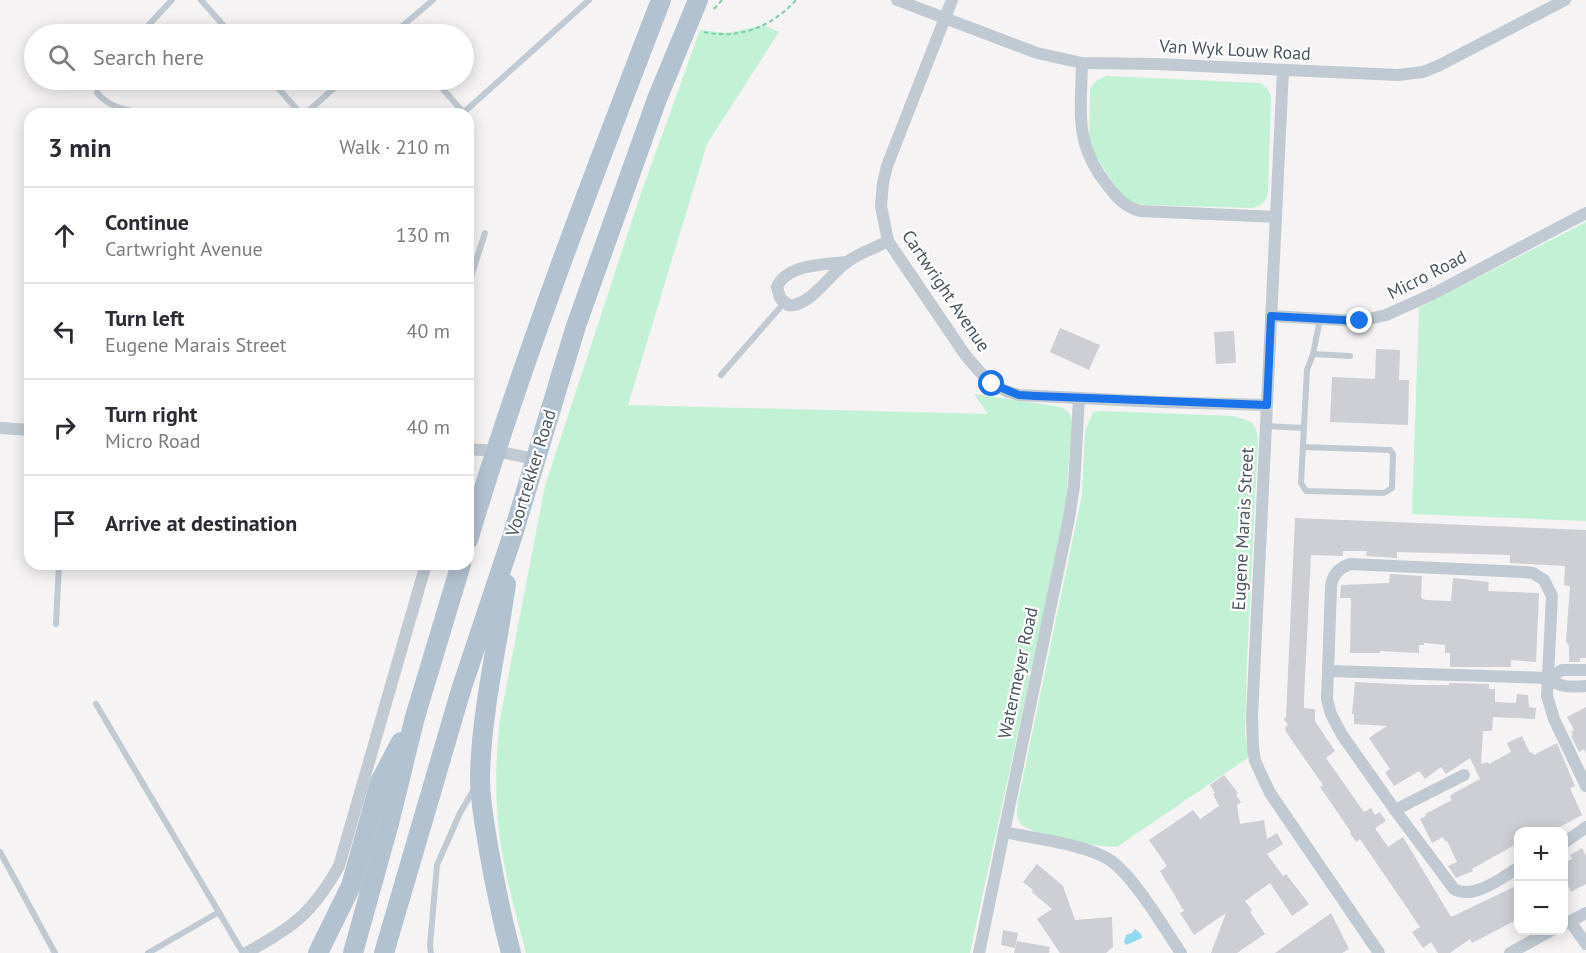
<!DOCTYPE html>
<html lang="en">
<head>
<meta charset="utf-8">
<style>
	:root { --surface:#fff; --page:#f7f7f7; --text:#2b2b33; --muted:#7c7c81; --line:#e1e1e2 }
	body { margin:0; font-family:"PT Sans",sans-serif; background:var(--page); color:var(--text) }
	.controls { position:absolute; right:18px; bottom:18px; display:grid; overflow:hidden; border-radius:12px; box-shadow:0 3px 15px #0003 }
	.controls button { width:54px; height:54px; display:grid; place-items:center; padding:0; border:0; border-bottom:2px solid var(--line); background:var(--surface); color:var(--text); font:30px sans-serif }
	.stop { position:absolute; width:18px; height:18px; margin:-14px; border:4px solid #1a73e8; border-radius:50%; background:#fff }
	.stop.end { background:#1a73e8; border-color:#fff; box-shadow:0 2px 6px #0008 }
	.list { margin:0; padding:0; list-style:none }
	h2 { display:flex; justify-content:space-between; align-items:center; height:78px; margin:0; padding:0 24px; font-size:26px }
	h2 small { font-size:20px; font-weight:400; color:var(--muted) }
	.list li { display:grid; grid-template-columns:39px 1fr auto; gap:18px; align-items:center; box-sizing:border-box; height:96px; padding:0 24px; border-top:2px solid var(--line) }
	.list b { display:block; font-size:22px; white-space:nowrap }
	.list p { margin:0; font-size:20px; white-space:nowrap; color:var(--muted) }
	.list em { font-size:20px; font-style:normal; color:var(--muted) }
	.icon { flex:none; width:33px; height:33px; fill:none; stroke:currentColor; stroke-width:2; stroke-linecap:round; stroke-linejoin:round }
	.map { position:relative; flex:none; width:1586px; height:953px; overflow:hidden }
	.search { position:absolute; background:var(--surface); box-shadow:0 3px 15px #0003; left:24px; top:24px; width:450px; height:66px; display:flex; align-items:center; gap:15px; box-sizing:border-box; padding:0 21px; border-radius:33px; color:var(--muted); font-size:22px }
	.panel { position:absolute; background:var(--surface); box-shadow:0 3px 15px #0003; left:24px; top:108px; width:450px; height:462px; border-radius:18px }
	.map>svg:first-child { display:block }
</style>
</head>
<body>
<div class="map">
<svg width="1586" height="953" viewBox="0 0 1586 953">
	<rect width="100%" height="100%" fill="#f5f3f3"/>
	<!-- green -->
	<g fill="#c3f1d5">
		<path d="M 764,25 L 779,32 L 707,144 L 628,405 L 988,414 L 974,394 L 1062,407 L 1069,413 L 1072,421 L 1065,516 L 970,953 L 526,953 C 514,906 499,856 497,807 C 495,778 497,749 500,719 L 545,486 L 639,199 L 700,30 L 727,33 Z"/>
		<path d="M 1106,76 L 1260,83 L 1267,88 L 1271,96 L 1268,192 C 1266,203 1262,205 1252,208 L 1143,205 L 1134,203 L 1125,198 L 1116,187 L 1097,158 L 1089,143 L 1090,89 L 1096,81 Z"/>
		<polygon points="1586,222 1586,521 1412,514 1419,308"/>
		<path d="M 1102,411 L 1233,416 C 1249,421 1256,420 1258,439 L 1247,663 L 1245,733 L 1249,757 L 1117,847 C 1099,847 1033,836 1021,824 C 1015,818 1017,809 1018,801 L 1082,495 L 1085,431 L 1093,412 Z"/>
	</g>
	<!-- water -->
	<polygon fill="#90daee" points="1135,929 1141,934 1142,938 1126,945 1124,942 1126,935 1132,933"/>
	<!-- building -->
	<g fill="#cdcfd5">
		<polygon points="1060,328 1100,345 1089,370 1050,352"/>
		<polygon points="1234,331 1236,363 1216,364 1214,332"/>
		<polygon points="1376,349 1400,350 1399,380 1409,380 1408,425 1330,422 1332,377 1375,379"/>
		<polygon points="1295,518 1586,530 1586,658 1580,658 1580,662 1569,662 1569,646 1566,641 1570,586 1564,585 1565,566 1510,563 1510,555 1397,552 1397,558 1366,556 1367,551 1343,551 1343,556 1311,555 1304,699 1304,708 1315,709 1315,721 1335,751 1326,758 1364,812 1371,808 1375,815 1380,812 1386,821 1375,828 1388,847 1403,837 1451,917 1518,885 1518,919 1472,943 1470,939 1450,953 1438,953 1431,942 1423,948 1412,932 1420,927 1360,839 1356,842 1350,833 1351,832 1320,787 1323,785 1286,732 1285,727 1288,725 1284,719 1286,717"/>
		<polygon points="1390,574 1422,576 1421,598 1426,600 1451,601 1453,578 1489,582 1488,591 1539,593 1536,662 1511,660 1511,667 1450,667 1450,653 1445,653 1445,645 1424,643 1424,645 1419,645 1419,653 1380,651 1380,653 1350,653 1351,598 1340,598 1341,585 1389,583"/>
		<polygon points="1355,682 1413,685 1449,685 1449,683 1489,684 1489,689 1495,689 1495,702 1516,703 1517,694 1528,695 1529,707 1536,708 1535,719 1493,717 1492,731 1483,731 1481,764 1488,762 1489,764 1511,752 1507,743 1522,736 1530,753 1532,752 1534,755 1557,743 1575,786 1570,788 1582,815 1558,828 1559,831 1518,831 1518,843 1472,869 1473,871 1456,878 1448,866 1457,862 1447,841 1445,841 1443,837 1432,843 1420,819 1426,816 1425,814 1452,800 1450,796 1454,793 1480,779 1470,758 1446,774 1441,767 1425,779 1419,771 1394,786 1385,772 1390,769 1369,738 1387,726 1354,724 1354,714 1352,714"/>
		<polygon points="1586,707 1586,753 1584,749 1579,752 1571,736 1573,735 1571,732 1574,730 1567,717"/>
		<polygon points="1224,775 1238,793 1236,795 1241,802 1237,805 1240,824 1264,820 1267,839 1277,833 1283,844 1267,854 1283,876 1286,874 1309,904 1292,916 1270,883 1245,901 1252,910 1250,912 1265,934 1237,953 1211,953 1226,913 1194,935 1180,913 1184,911 1160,871 1167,866 1149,840 1193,810 1200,819 1219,806 1213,794 1215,793 1210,785"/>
		<polygon points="1582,848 1586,856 1586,884 1571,892 1567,884 1563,886 1563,863 1572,859 1570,855"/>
		<polygon points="1037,864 1063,886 1075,920 1112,917 1113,947 1106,953 1060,953 1037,919 1052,909 1032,892 1033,890 1023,882"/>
		<polygon points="1331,913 1349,949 1342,953 1275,953"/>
		<polygon points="1003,930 1018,933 1015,948 1001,945"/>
		<polygon points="1017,941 1050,947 1049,953 1014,953"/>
	</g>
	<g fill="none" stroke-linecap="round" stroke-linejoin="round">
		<!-- path -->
		<g stroke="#7ad0a6" stroke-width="2" stroke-dasharray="4.5 3" stroke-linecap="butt">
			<polyline points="714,9 722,0"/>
			<path d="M 704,32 C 739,40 773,26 796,0"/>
		</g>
		<!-- lane -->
		<g stroke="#c1cad2" stroke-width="6">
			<polyline points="201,0 231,34"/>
			<polyline points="140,34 172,0"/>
			<polyline points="393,34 433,0"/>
			<path d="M 99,80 L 97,93 C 112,110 129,110 150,114"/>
			<polyline points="271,80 301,114"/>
			<polyline points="435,80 463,112"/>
			<polyline points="305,114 343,80"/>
			<polyline points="462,114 589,0"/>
			<polyline points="468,286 485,233"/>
			<polyline points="1313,354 1350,356"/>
			<polyline points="721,375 784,303"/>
			<polyline points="1266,426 1304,428"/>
			<polyline points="1303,447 1390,450 1393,454 1392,488 1384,493 1306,491 1301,483 1307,370 1313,354 1320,319"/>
			<polyline points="56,624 59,564"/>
			<polyline points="96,704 243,953"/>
			<polyline points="0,852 55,953"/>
			<polyline points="148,953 219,912"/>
			<polyline points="431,953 430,945 437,865 460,813 474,789"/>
		</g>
		<!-- street -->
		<g stroke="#c1cad2" stroke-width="12">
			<polyline points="897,0 1037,53 1082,63 1156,64 1398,75 1423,72 1438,66 1565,0"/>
			<polyline points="952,0 887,166 883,183 881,206 888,241 966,356 980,372 992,384 1006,391 1019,395 1160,402 1267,405"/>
			<path d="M 1082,63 C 1081,113 1074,144 1108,186 C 1117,198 1125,207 1140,211 L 1276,217"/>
			<polyline points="1283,70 1252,717 1253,747 1255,761 1270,793 1379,953"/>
			<path d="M 847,262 C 826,264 787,264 777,287 L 780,298 L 788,305 C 809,308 831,273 847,262 C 859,253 875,248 888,241"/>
			<polyline points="1271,316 1360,321 1386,315 1433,294 1586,213"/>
			<polyline points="0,428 30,430"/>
			<polyline points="468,449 495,451 535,459"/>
			<polyline points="1329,671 1549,678 1562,670 1586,670"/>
			<path d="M 1549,678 C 1559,688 1572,687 1586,686"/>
			<polyline points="1395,810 1464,775"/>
			<path d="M 1004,832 C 1031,838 1090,845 1111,861 C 1135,878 1164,928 1181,953"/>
			<polyline points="1564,843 1586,827"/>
			<path d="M 1518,868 C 1501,878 1474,900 1454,889 L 1395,810 L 1342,735 L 1331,714 L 1327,699 L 1331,587 C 1332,575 1339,568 1350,564 L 1524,572 L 1533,573 L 1544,580 L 1552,596 L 1547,696 L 1554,719 L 1586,786"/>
			<polyline points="1570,921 1586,944"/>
			<polyline points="1565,924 1586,913"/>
			<path d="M 246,953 C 293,927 312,914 339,866 L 426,564"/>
			<polyline points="979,953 1069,518 1074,486 1079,398"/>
			<polyline points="1510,953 1552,930"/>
		</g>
		<!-- primary -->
		<g stroke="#b3c2d1" stroke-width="20">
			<path d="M 468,540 C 523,357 592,179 661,0"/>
			<path d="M 506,584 C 497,649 481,713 480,778 C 480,802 485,827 489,851 C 495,885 502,919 511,953"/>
			<polyline points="318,953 351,886 380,782 401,742"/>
			<polyline points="353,953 389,823 415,717 461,564"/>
			<polyline points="384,953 461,690 513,534 576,326 657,99 698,0"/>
		</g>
	</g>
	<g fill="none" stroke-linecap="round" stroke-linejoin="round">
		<!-- route -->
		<polyline stroke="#1a73e8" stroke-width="8" points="992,384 1019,395 1036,396 1267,405 1271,316 1360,321"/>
	</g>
	<g text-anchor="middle" stroke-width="4.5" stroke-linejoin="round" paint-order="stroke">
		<!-- street labels -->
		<g font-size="18" fill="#4a5661" stroke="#fff">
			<text transform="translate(1235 50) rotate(3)" y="6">Van Wyk Louw Road</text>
			<text transform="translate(1427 275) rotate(-27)" y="6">Micro Road</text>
			<text transform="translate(946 291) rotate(56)" y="6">Cartwright Avenue</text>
			<text transform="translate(531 473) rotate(-73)" y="6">Voortrekker Road</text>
			<text transform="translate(1243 529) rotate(-87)" y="6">Eugene Marais Street</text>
			<text transform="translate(1018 673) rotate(-78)" y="6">Watermeyer Road</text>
		</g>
	</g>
</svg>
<div class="controls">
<button>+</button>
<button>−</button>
</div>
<div class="stop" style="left:992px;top:384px"></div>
<div class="stop end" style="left:1360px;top:321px"></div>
<div class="search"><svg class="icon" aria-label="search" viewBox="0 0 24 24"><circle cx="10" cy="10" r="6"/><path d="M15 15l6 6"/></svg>Search here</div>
<section class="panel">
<h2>3 min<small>Walk · 210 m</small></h2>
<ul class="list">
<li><svg class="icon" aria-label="ahead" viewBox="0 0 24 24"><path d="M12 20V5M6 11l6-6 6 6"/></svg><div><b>Continue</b><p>Cartwright Avenue</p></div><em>130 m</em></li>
<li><svg class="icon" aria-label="left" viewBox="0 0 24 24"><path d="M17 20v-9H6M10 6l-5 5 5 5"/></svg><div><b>Turn left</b><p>Eugene Marais Street</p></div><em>40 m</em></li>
<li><svg class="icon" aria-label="right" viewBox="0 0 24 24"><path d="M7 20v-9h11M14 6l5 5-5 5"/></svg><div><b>Turn right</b><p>Micro Road</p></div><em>40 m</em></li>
<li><svg class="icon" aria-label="arrive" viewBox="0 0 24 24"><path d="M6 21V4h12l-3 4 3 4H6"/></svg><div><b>Arrive at destination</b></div></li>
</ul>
</section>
</div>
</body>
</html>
